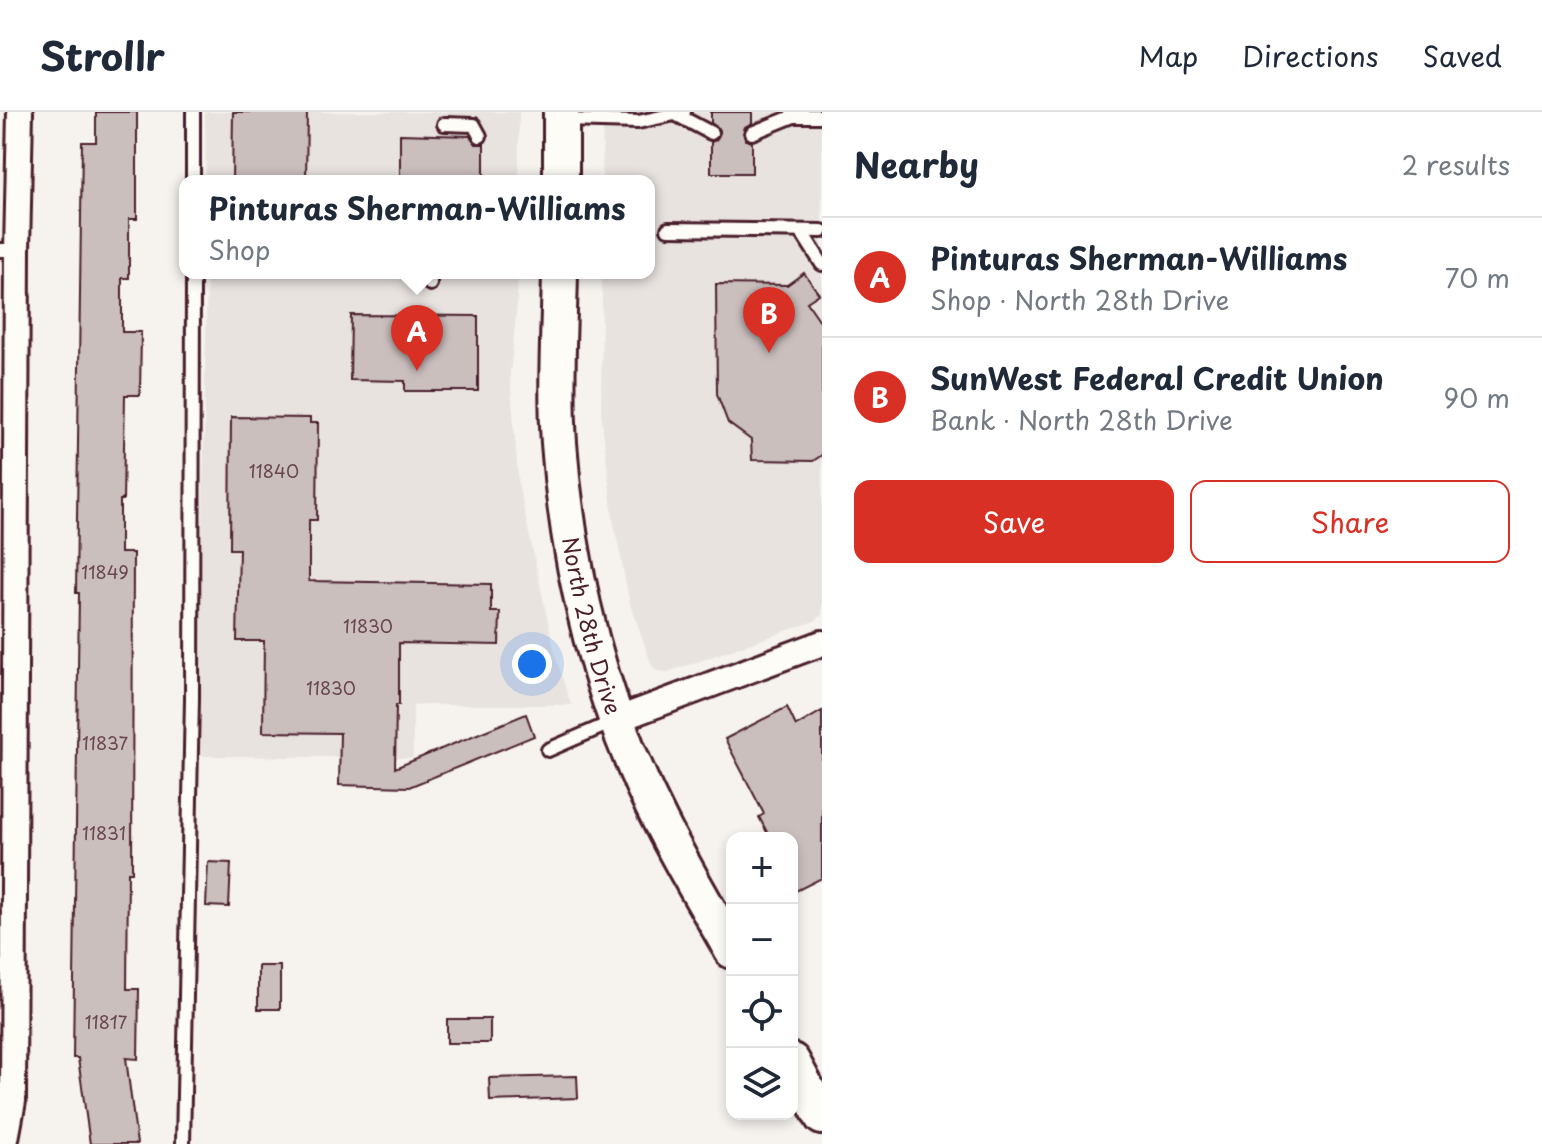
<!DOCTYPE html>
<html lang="en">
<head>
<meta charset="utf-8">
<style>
	:root { --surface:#fff; --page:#f2f2f3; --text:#1f2937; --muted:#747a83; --line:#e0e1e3; --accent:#d93025 }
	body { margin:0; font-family:"Playpen Sans",sans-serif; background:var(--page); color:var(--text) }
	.controls { position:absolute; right:24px; bottom:24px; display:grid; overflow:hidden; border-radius:16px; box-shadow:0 4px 12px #0003 }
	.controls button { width:72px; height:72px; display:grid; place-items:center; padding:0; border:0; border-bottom:2px solid var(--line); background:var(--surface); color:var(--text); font:40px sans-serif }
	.you { position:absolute; left:532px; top:552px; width:28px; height:28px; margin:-20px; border:6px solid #fff; border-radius:50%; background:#1a73e8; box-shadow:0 0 0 12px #1a73e833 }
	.badge { display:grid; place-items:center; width:52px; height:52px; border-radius:50%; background:var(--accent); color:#fff; font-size:26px; font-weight:700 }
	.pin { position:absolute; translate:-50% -66px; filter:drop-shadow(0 2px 4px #0008) }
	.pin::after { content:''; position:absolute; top:42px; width:28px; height:24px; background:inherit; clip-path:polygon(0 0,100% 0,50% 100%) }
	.popup { position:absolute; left:179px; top:63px; width:476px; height:104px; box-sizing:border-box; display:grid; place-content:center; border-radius:16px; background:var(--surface); filter:drop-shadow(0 2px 6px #0005); font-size:26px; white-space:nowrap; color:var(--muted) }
	.popup b { font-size:30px; color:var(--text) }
	.popup::after { content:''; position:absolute; left:50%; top:100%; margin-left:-16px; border:16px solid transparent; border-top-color:var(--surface) }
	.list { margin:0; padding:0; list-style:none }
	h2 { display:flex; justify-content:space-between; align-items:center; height:104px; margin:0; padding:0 32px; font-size:34px }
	h2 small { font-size:26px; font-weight:400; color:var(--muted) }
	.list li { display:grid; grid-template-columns:52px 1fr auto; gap:24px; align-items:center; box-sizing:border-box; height:120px; padding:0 32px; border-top:2px solid var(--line) }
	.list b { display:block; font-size:30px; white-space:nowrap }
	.list p { margin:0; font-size:26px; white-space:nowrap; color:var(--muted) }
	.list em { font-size:26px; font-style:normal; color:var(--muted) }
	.actions { display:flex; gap:16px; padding:24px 32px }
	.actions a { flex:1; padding:18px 0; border:2px solid var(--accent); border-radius:16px; text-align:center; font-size:28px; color:var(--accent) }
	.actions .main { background:var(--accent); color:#fff }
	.icon { flex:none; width:44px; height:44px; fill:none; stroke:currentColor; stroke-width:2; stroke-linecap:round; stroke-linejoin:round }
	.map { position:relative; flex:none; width:822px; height:1032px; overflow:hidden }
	header { display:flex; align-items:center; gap:48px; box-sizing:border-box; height:112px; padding:0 40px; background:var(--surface); border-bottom:2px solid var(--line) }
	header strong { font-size:38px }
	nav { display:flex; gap:44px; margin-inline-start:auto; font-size:28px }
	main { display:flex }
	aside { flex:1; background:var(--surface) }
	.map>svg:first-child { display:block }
</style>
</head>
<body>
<header>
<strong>Strollr</strong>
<nav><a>Map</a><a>Directions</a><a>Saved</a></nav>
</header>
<main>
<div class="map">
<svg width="822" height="1032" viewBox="0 0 822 1032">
	<rect width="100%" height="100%" fill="#f6f3ef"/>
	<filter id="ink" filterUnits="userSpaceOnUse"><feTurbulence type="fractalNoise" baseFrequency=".0125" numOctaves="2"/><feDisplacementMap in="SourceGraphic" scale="16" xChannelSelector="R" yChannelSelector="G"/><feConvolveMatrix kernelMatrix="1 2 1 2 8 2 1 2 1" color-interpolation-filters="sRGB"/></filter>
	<g filter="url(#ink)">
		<!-- built -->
		<g fill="#e9e3e0">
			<polygon points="205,0 519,0 519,69 206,69"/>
			<polygon points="603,0 822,0 822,503 815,509 668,560 657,559 652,554 630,492 613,407 601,300 602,161 649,161 649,69 602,69"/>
			<polygon points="207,161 518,161 517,193 510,263 519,375 556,546 571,593 413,593 413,646 198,644"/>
		</g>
		<!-- building -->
		<g fill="#cbbfbe" stroke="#4a1f2b" stroke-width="2">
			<polygon points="96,0 137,0 137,107 129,107 129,166 122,166 122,220 141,220 140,283 125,283 123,388 120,388 120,441 133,441 132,760 128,760 127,877 139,877 138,947 126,946 137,1032 90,1032 78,946 73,946 79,481 76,481 82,30 96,30"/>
			<polygon points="233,0 307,0 306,69 232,69"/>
			<polygon points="711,0 752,0 752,11 745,15 743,21 746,28 752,30 752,61 711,61 711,30 716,28 720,21 718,16 711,11"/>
			<polygon points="400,22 470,24 476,32 484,32 484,69 400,69"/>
			<polygon points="804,161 819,182 807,190 822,212 822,343 813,349 752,348 751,328 728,311 717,282 716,172 787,173"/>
			<polygon points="351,203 478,204 478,279 405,279 405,269 350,268"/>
			<polygon points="231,305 310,306 310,311 318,311 317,408 309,408 309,469 491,472 491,500 500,500 499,533 399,531 399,593 396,593 395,656 526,602 534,624 409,675 339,673 340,621 263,620 264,529 237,529 239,437 230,437"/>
			<polygon points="787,595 796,614 822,599 822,766 792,781 792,726 770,726 759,705 764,702 725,627"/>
			<polygon points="208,750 231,751 229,795 206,794"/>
			<rect x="258" y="854" width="22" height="43"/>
			<rect x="447" y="907" width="43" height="24"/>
			<polygon points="577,964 578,986 490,989 489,966"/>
		</g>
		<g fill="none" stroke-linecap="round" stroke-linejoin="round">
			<!-- lane casing -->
			<g stroke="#4a1f2b" stroke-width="18">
				<g id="lane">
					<polyline points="677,3 711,21"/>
					<polyline points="565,8 638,10 684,0"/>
					<polyline points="444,12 474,13 480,24"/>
					<polyline points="752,21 794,4 822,4"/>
					<polyline points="193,69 193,0"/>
					<polyline points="668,117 822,119"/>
					<polyline points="801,119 822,152"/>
					<polyline points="0,138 17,138"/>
					<polyline points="430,172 430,161"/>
					<polyline points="548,638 615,609"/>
					<polyline points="183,1032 192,587 193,161"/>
				</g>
			</g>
			<!-- street casing -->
			<g stroke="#4a1f2b" stroke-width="30">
				<g id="street">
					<polyline points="616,608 822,531"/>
					<polyline points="5,1032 13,989 17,138 20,0"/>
				</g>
			</g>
			<!-- secondary casing -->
			<g stroke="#4a1f2b" stroke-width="40">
				<g id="secondary">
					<polyline points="561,69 561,0"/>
					<path id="s1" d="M 560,161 C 559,217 555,275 559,331 C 568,459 602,597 661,711 C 683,755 708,796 732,839"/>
					<polyline points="792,949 822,1005"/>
				</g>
			</g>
			<!-- lane -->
			<use href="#lane" stroke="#fdfcf7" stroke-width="12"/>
			<!-- street -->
			<use href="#street" stroke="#fdfcf7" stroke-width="24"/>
			<!-- secondary -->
			<use href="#secondary" stroke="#fdfcf7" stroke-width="34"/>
		</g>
	</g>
	<g text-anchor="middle" stroke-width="6" stroke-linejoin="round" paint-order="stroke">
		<!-- number labels -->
		<g font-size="18" fill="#6a4750">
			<text x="274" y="366">11840</text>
			<text x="105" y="467">11849</text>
			<text x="368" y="521">11830</text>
			<text x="331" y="583">11830</text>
			<text x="105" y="638">11837</text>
			<text x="104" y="728">11831</text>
			<text x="106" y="917">11817</text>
		</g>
		<!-- street labels -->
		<g font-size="22" fill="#4a1f2b" stroke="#fdfcf7">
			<text dy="8" stroke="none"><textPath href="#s1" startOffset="356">North 28th Drive</textPath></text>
		</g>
	</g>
</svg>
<div class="controls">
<button>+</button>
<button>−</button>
<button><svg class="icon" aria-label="locate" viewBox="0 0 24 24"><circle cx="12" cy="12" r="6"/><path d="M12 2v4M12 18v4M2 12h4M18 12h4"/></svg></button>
<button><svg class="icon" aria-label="layers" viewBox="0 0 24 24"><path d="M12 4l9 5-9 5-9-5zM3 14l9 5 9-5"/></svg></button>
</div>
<div class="you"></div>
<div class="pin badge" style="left:417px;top:259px">A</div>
<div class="popup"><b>Pinturas Sherman-Williams</b>Shop</div>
<div class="pin badge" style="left:769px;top:241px">B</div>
</div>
<aside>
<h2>Nearby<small>2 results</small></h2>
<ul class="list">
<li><span class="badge">A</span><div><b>Pinturas Sherman-Williams</b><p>Shop · North 28th Drive</p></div><em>70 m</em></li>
<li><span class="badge">B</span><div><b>SunWest Federal Credit Union</b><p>Bank · North 28th Drive</p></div><em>90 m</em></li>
</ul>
<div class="actions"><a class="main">Save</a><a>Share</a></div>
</aside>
</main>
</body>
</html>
